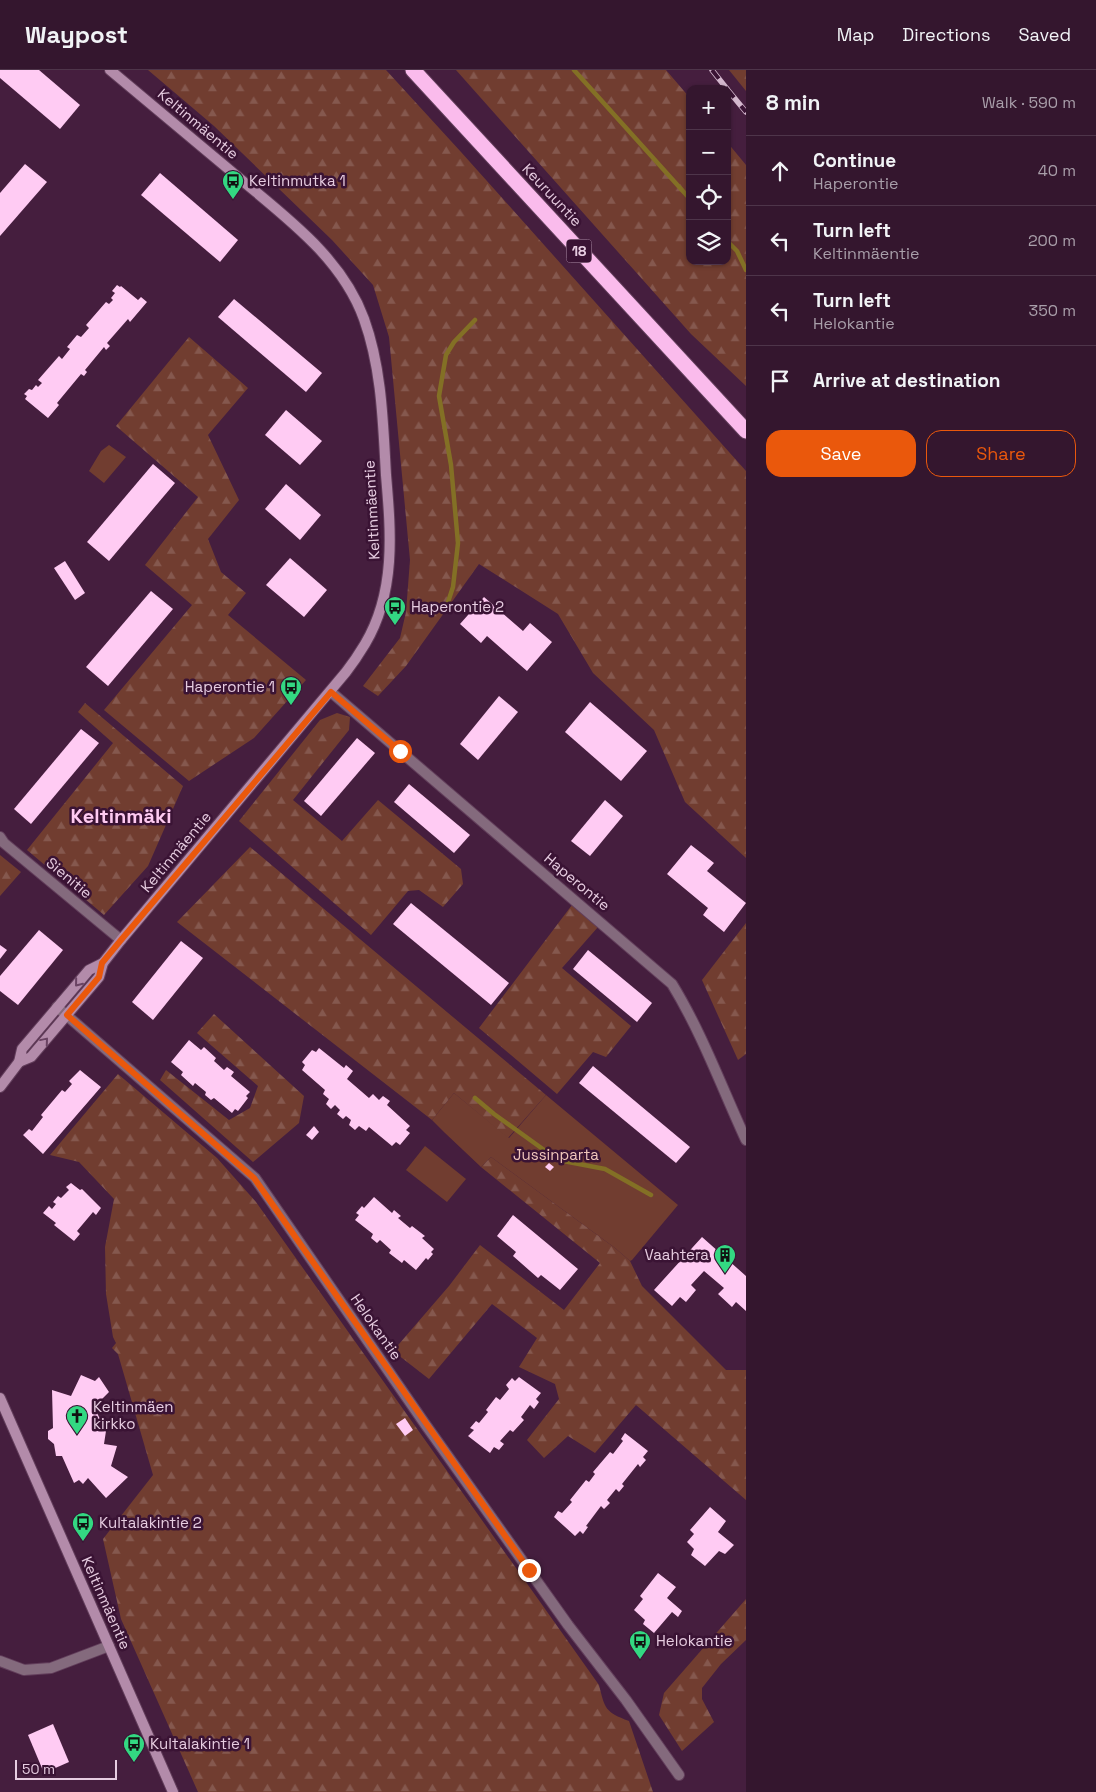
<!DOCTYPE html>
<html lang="en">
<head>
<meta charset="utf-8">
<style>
	:root { --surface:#34162e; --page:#3c1f36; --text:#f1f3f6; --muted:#a99faa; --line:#4e354a; --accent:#ea580c }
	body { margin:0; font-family:"Space Grotesk",sans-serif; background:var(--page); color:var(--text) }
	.controls { position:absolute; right:15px; top:15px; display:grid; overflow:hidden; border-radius:10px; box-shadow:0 1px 4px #0004 }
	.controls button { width:45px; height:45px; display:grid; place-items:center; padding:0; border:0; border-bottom:1px solid var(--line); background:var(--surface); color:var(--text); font:25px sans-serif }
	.scale { position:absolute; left:15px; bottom:12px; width:102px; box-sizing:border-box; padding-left:5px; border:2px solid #e7cde1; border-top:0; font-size:14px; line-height:18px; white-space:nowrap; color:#e7cde1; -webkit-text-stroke:4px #3a1334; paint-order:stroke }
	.stop { position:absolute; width:15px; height:15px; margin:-11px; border:4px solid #ea580c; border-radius:50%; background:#fff }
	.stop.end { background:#ea580c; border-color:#fff; box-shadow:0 1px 5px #0008 }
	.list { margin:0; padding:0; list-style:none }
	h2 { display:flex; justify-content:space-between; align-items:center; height:65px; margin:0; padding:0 20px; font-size:21px }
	h2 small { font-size:16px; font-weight:400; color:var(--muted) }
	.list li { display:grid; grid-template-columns:32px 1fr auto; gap:15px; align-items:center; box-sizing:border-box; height:70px; padding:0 20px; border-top:1px solid var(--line) }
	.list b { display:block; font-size:19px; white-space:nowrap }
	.list p { margin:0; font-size:16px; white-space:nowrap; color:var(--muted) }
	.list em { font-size:16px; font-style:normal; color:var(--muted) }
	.actions { display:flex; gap:10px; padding:15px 20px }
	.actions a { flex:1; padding:11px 0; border:1px solid var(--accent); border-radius:15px; text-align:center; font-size:18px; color:var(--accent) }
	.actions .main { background:var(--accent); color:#fff }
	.icon { flex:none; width:28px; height:28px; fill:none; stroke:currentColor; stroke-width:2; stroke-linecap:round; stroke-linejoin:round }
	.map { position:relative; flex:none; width:746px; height:1722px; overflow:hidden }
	header { display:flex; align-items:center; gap:30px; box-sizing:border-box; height:70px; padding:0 25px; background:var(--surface); border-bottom:1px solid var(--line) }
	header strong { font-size:24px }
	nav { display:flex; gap:28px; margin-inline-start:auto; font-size:18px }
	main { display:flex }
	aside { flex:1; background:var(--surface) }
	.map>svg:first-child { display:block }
</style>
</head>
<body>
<header>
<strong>Waypost</strong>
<nav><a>Map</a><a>Directions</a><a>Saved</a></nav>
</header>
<main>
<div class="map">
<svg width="746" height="1722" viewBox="0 0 746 1722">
	<defs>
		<pattern id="forest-firs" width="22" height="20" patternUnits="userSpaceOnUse" patternTransform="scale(1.25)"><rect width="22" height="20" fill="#713d30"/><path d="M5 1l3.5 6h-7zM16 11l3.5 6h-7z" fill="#85584e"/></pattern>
	</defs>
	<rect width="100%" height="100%" fill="#451e3e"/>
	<!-- green -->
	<g fill="#713d30">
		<polygon points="109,375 126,387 104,413 89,401 101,381"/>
		<polygon points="454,1023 509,1068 546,1025 678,1135 632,1190 630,1191 615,1178 491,1087 481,1097 445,1063 432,1050"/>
		<polygon points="425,1076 466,1109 447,1132 406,1100"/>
	</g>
	<!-- forest -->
	<g fill="url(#forest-firs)">
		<polygon points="148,0 386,0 461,82 746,401 746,788 685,732 654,660 593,603 558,544 479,494 406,596 378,626 363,616 400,568 406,542 410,490 389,267 373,215 332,170 214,56"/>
		<polygon points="456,0 666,0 690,28 690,191 727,191 727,72 746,95 746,316 691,264"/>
		<polygon points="729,0 746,0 746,21"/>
		<polygon points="189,267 248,318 208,365 239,430 208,469 221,502 246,523 228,545 306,610 254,668 189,711 104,640 192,535 145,495 198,427 116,356"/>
		<polygon points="85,633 183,716 148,796 104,845 27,780 113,673 78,642"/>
		<polygon points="337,643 350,647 349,660 293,730 342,771 378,730 461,799 463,814 443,837 419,820 408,821 371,865 239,751 320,650"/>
		<polygon points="250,777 546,1025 508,1068 454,1023 432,1050 177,852"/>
		<polygon points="0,785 21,802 0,826"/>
		<polygon points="572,835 598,857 562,898 631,956 606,987 593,982 557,1024 479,958"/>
		<polygon points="746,853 746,984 738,990 702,910"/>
		<polygon points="214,944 304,1026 299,1053 253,1092 160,1010 166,1000 229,1050 250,1038 258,1016 197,963"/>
		<path d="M 118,1004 L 217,1088 L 256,1132 L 599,1615 C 605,1639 605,1642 629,1651 L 653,1722 L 198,1722 L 121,1549 L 103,1469 L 153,1405 L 118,1284 L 112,1278 L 116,1273 L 113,1267 L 106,1224 L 105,1177 L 114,1129 L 79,1092 L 50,1085 Z"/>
		<polygon points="491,1087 615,1178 630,1191 642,1216 726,1300 746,1300 746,1430 636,1335 595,1383 568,1366 544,1388 527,1370 559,1329 555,1314 519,1297 537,1268 492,1234 429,1309 393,1281 449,1216 480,1175 564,1240 600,1193 481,1097"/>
		<polygon points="746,1529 746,1570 721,1594 702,1618 702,1629 714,1652 682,1681 659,1645 664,1623"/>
	</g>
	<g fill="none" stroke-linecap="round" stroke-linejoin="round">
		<!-- stream -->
		<g stroke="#837025" stroke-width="4.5">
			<polyline points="574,0 690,129"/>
			<polyline points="727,171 737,181 746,200"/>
			<polyline points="448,532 453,517 458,473 451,395 439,326 446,285 454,272 475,250"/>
			<polyline points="475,1028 494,1044 558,1090 605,1099 651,1125"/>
		</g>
	</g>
	<!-- building -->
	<g fill="#ffcbf3">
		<polygon points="0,0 39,0 80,35 60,59 0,8"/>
		<polygon points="25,94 47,112 0,166 0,123"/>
		<polygon points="160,103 238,170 220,192 141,125"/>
		<polygon points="117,215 120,217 121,216 138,230 141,227 147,232 130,252 128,249 107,273 110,276 106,280 104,277 85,300 87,302 84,306 81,304 57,333 59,335 48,348 25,329 27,326 24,324 29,319 32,320 36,315 38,317 42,313 38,310 59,286 62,289 70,279 67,277 77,265 81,267 89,258 86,255 106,232 109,234 113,230 111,228 115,223 112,221"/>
		<polygon points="234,229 322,303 306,322 218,247"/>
		<polygon points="286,340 322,371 300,395 265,365"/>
		<polygon points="153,394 175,413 109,491 87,472"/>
		<polygon points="286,414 321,445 300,470 265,439"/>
		<polygon points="290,488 327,520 304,547 266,515"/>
		<polygon points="65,491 85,523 75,530 54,498"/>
		<polygon points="151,521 173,539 108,616 86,597"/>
		<polygon points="484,527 523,561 530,553 552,572 527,601 487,566 481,573 460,554"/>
		<polygon points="499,626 518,642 478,690 460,674"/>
		<polygon points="590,632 647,681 621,711 565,662"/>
		<polygon points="81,659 99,673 31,754 14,739"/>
		<polygon points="357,668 375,683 321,746 304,731"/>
		<polygon points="409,714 470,765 454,783 394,732"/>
		<polygon points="605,730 623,746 590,786 571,771"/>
		<polygon points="691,775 714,793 707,801 746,833 724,862 703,845 708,838 667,804"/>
		<polygon points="411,833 509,913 491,935 393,854"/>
		<polygon points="39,860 63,880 18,935 0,921 0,906"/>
		<polygon points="181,871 203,888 153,950 132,932"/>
		<polygon points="0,875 7,880 0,889"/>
		<polygon points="588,880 652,933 637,952 573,899"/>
		<polygon points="189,970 201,980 204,977 216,988 214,991 224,1000 227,997 234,1002 231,1006 250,1022 246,1026 248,1028 238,1041 235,1039 232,1043 214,1028 211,1030 205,1025 206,1022 195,1013 193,1016 181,1005 183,1002 171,992"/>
		<polygon points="319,978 344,998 346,995 353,1001 347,1009 369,1028 373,1024 379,1030 383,1026 390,1031 387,1035 410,1056 406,1060 410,1063 400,1075 396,1072 392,1076 369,1057 366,1061 359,1056 355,1060 349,1055 351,1050 346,1046 343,1049 337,1044 340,1040 335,1035 331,1039 326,1034 329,1029 323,1024 325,1020 302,1000 305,995 302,992 312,980 316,982"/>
		<polygon points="593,996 690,1077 676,1093 579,1013"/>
		<polygon points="80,1000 101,1017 43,1084 23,1065 29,1059 32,1061 43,1047 41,1045 62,1020 65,1022 72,1014 69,1011"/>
		<polygon points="314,1056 319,1062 312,1070 306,1065"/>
		<polygon points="549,1093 554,1097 550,1101 545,1097"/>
		<polygon points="71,1113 80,1120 82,1119 101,1138 96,1145 93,1142 77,1161 80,1164 74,1171 54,1155 56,1153 43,1143 49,1136 52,1139 56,1134 53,1132 58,1126 61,1128 69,1120 66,1117"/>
		<polygon points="374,1127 392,1143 394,1140 401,1146 398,1148 410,1158 412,1156 425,1166 422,1168 434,1179 431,1182 433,1184 428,1190 426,1188 416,1200 404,1190 402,1193 389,1183 391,1180 380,1170 377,1173 371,1168 373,1164 355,1150 359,1145 356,1143 362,1136 364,1138"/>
		<polygon points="513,1145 578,1199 560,1220 541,1205 538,1208 513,1186 516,1182 497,1166"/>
		<polygon points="702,1167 746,1206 746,1241 736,1232 732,1237 718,1224 724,1218 704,1201 691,1215 696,1220 686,1232 680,1227 672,1236 654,1220"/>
		<polygon points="81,1305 95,1311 99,1307 109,1322 94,1337 106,1361 104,1374 117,1376 111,1396 128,1407 106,1428 88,1408 83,1414 79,1410 74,1413 62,1386 56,1386 54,1374 48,1369 48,1361 53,1358 52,1320 71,1326"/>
		<polygon points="519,1307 541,1323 536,1329 539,1332 534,1339 530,1335 521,1347 524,1350 513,1362 510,1360 500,1371 504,1374 499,1380 494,1377 490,1383 468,1366 474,1360 470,1358 476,1351 479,1353 488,1342 486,1340 496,1327 500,1330 509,1319 506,1315 512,1308 515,1311"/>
		<polygon points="405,1348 413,1360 405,1366 396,1354"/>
		<polygon points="625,1363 648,1381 643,1387 646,1390 640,1397 638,1394 622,1414 624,1416 619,1422 616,1419 607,1430 610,1433 604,1439 601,1436 586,1456 588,1457 583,1464 580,1461 575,1466 554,1447 558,1441 562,1443 572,1432 570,1430 586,1410 589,1412 595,1404 593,1402 610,1382 613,1384 623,1371 621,1369"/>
		<polygon points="710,1437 726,1451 718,1462 734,1475 725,1484 719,1481 705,1496 691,1485 694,1479 687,1472 694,1464 690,1460"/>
		<polygon points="658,1503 676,1517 667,1528 682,1541 678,1547 672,1542 654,1563 643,1554 645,1550 634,1540 643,1529 640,1526"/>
		<polygon points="53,1654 69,1692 44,1703 28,1665"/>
	</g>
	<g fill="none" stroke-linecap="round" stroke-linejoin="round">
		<!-- street casing -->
		<g stroke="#623e5b" stroke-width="12">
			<g id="street">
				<path d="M 331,622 L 672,914 C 702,963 722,1018 746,1070"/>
				<polyline points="0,767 4,773 121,870"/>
				<polyline points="57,937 255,1108 425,1354 568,1555 626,1630 679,1705"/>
				<polyline points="0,1591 24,1600 51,1598 109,1576"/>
			</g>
		</g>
		<!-- secondary casing -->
		<g stroke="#623e5b" stroke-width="12">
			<g id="secondary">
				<path d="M 19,992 L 31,987 L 99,907 L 103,893 L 121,870 L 346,602 C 353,593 359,584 365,574 C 396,522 391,463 386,405 C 383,353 382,299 364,249 C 341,185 281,144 232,102 C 191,68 151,34 110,0"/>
				<polyline points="0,1017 19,992 22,979 89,900 103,893"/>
				<polyline points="0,1328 173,1722"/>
			</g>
		</g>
		<!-- highway casing -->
		<g stroke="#623e5b" stroke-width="17">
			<polyline id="highway" points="413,0 746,361"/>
		</g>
		<!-- street -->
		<use href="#street" stroke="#846a7d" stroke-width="10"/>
		<!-- secondary -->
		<use href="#secondary" stroke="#b38baa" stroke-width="10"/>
		<!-- highway -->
		<use href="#highway" stroke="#fabbec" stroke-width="15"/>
		<!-- rail casing -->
		<g stroke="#d4b8ce" stroke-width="5.5">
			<g id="rail">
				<polyline points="712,0 727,19"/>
				<polyline points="727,19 746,42"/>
			</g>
		</g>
		<!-- rail -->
		<use href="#rail" stroke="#3a1334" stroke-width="4" stroke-dasharray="11" stroke-linecap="butt"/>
	</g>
	<!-- one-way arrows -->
	<defs><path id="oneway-chevron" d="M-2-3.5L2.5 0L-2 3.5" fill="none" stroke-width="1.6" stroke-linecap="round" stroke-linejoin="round" transform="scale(1.25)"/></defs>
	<g stroke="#6a4363">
		<use href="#oneway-chevron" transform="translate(78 913) rotate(129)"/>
		<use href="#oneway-chevron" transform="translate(45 971) rotate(-50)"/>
	</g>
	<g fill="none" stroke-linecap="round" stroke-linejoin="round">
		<!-- route -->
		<polyline stroke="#ea580c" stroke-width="6" points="400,681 331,622 121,870 102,893 99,907 67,945 254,1108 529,1500"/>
	</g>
	<!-- icons -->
	<defs>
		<g id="bus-pin" transform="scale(1.125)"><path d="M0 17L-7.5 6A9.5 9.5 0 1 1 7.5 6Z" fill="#33d882" stroke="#3a1334"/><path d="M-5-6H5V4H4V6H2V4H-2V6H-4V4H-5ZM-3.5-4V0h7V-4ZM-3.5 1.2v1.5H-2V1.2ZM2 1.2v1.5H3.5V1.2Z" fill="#111"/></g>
		<g id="building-pin" transform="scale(1.125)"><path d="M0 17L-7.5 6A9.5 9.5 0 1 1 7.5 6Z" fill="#33d882" stroke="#3a1334"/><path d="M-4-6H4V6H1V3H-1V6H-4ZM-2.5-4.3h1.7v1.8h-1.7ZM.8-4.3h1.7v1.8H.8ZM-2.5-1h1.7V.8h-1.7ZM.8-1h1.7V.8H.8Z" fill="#111"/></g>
		<g id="church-pin" transform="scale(1.125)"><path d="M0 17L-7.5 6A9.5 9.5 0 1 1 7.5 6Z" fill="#33d882" stroke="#3a1334"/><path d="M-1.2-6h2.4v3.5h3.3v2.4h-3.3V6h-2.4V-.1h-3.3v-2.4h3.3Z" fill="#111"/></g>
	</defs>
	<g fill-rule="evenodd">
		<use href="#bus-pin" x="233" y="111"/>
		<use href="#bus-pin" x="395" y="537"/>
		<use href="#bus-pin" x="291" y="617"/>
		<use href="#building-pin" x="725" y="1185"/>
		<use href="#church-pin" x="77" y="1346"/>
		<use href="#bus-pin" x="83" y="1453"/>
		<use href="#bus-pin" x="640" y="1571"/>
		<use href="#bus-pin" x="134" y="1674"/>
	</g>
	<g text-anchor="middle" stroke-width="5" stroke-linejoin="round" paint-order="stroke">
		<!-- shield labels -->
		<rect fill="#3a1334" stroke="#b395ad" stroke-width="1" x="566.5" y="169.5" width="25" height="23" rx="4"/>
		<g font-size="14" font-weight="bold" fill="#e7cde1">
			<text x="579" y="186">18</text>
		</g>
		<!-- street labels -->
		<g font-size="15" fill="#e7cde1" stroke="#3a1334">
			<text transform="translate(198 54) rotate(40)" y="5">Keltinmäentie</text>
			<text transform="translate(552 125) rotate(47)" y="5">Keuruuntie</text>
			<text transform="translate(372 440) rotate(-93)" y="5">Keltinmäentie</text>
			<text transform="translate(176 782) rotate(-50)" y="5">Keltinmäentie</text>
			<text transform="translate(69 808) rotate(40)" y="5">Sienitie</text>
			<text transform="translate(577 812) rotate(40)" y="5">Haperontie</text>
			<text transform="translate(376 1257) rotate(55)" y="5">Helokantie</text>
			<text transform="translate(106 1533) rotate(66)" y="5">Keltinmäentie</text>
		</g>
		<!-- poi labels -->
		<g font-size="15" fill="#e7cde1" stroke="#3a1334" text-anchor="start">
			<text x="249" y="116">Keltinmutka 1</text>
			<text x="411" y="542">Haperontie 2</text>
			<text x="275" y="622" text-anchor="end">Haperontie 1</text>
			<text x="709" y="1190" text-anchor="end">Vaahtera</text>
			<text x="93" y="1342">Keltinmäen<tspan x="93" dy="17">kirkko</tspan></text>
			<text x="99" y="1458">Kultalakintie 2</text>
			<text x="656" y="1576">Helokantie</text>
			<text x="150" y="1679">Kultalakintie 1</text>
		</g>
		<!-- park labels -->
		<g font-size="15" fill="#f1c7bc" stroke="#3a1334">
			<text x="556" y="1090">Jussinparta</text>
		</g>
		<!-- district labels -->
		<g font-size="20" font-weight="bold" fill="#fecaf1" stroke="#3a1334">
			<text x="121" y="753">Keltinmäki</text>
		</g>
	</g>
</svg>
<div class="controls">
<button>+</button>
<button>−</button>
<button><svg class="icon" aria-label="locate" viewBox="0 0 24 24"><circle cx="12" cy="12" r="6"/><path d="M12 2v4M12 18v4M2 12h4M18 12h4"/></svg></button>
<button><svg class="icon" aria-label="layers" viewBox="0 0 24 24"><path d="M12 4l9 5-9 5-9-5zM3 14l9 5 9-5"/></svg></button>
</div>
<div class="scale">50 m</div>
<div class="stop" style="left:400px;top:681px"></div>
<div class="stop end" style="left:529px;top:1500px"></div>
</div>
<aside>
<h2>8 min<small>Walk · 590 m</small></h2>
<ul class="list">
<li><svg class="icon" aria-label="ahead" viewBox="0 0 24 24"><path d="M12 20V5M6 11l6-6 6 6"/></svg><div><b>Continue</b><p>Haperontie</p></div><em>40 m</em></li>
<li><svg class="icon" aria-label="left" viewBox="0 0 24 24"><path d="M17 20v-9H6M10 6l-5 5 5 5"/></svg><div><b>Turn left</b><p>Keltinmäentie</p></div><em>200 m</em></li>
<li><svg class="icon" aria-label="left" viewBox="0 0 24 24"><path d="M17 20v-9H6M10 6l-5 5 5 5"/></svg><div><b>Turn left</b><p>Helokantie</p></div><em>350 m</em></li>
<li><svg class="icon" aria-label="arrive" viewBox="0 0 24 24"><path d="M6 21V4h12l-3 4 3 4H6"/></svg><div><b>Arrive at destination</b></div></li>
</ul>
<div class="actions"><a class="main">Save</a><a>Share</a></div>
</aside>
</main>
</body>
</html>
